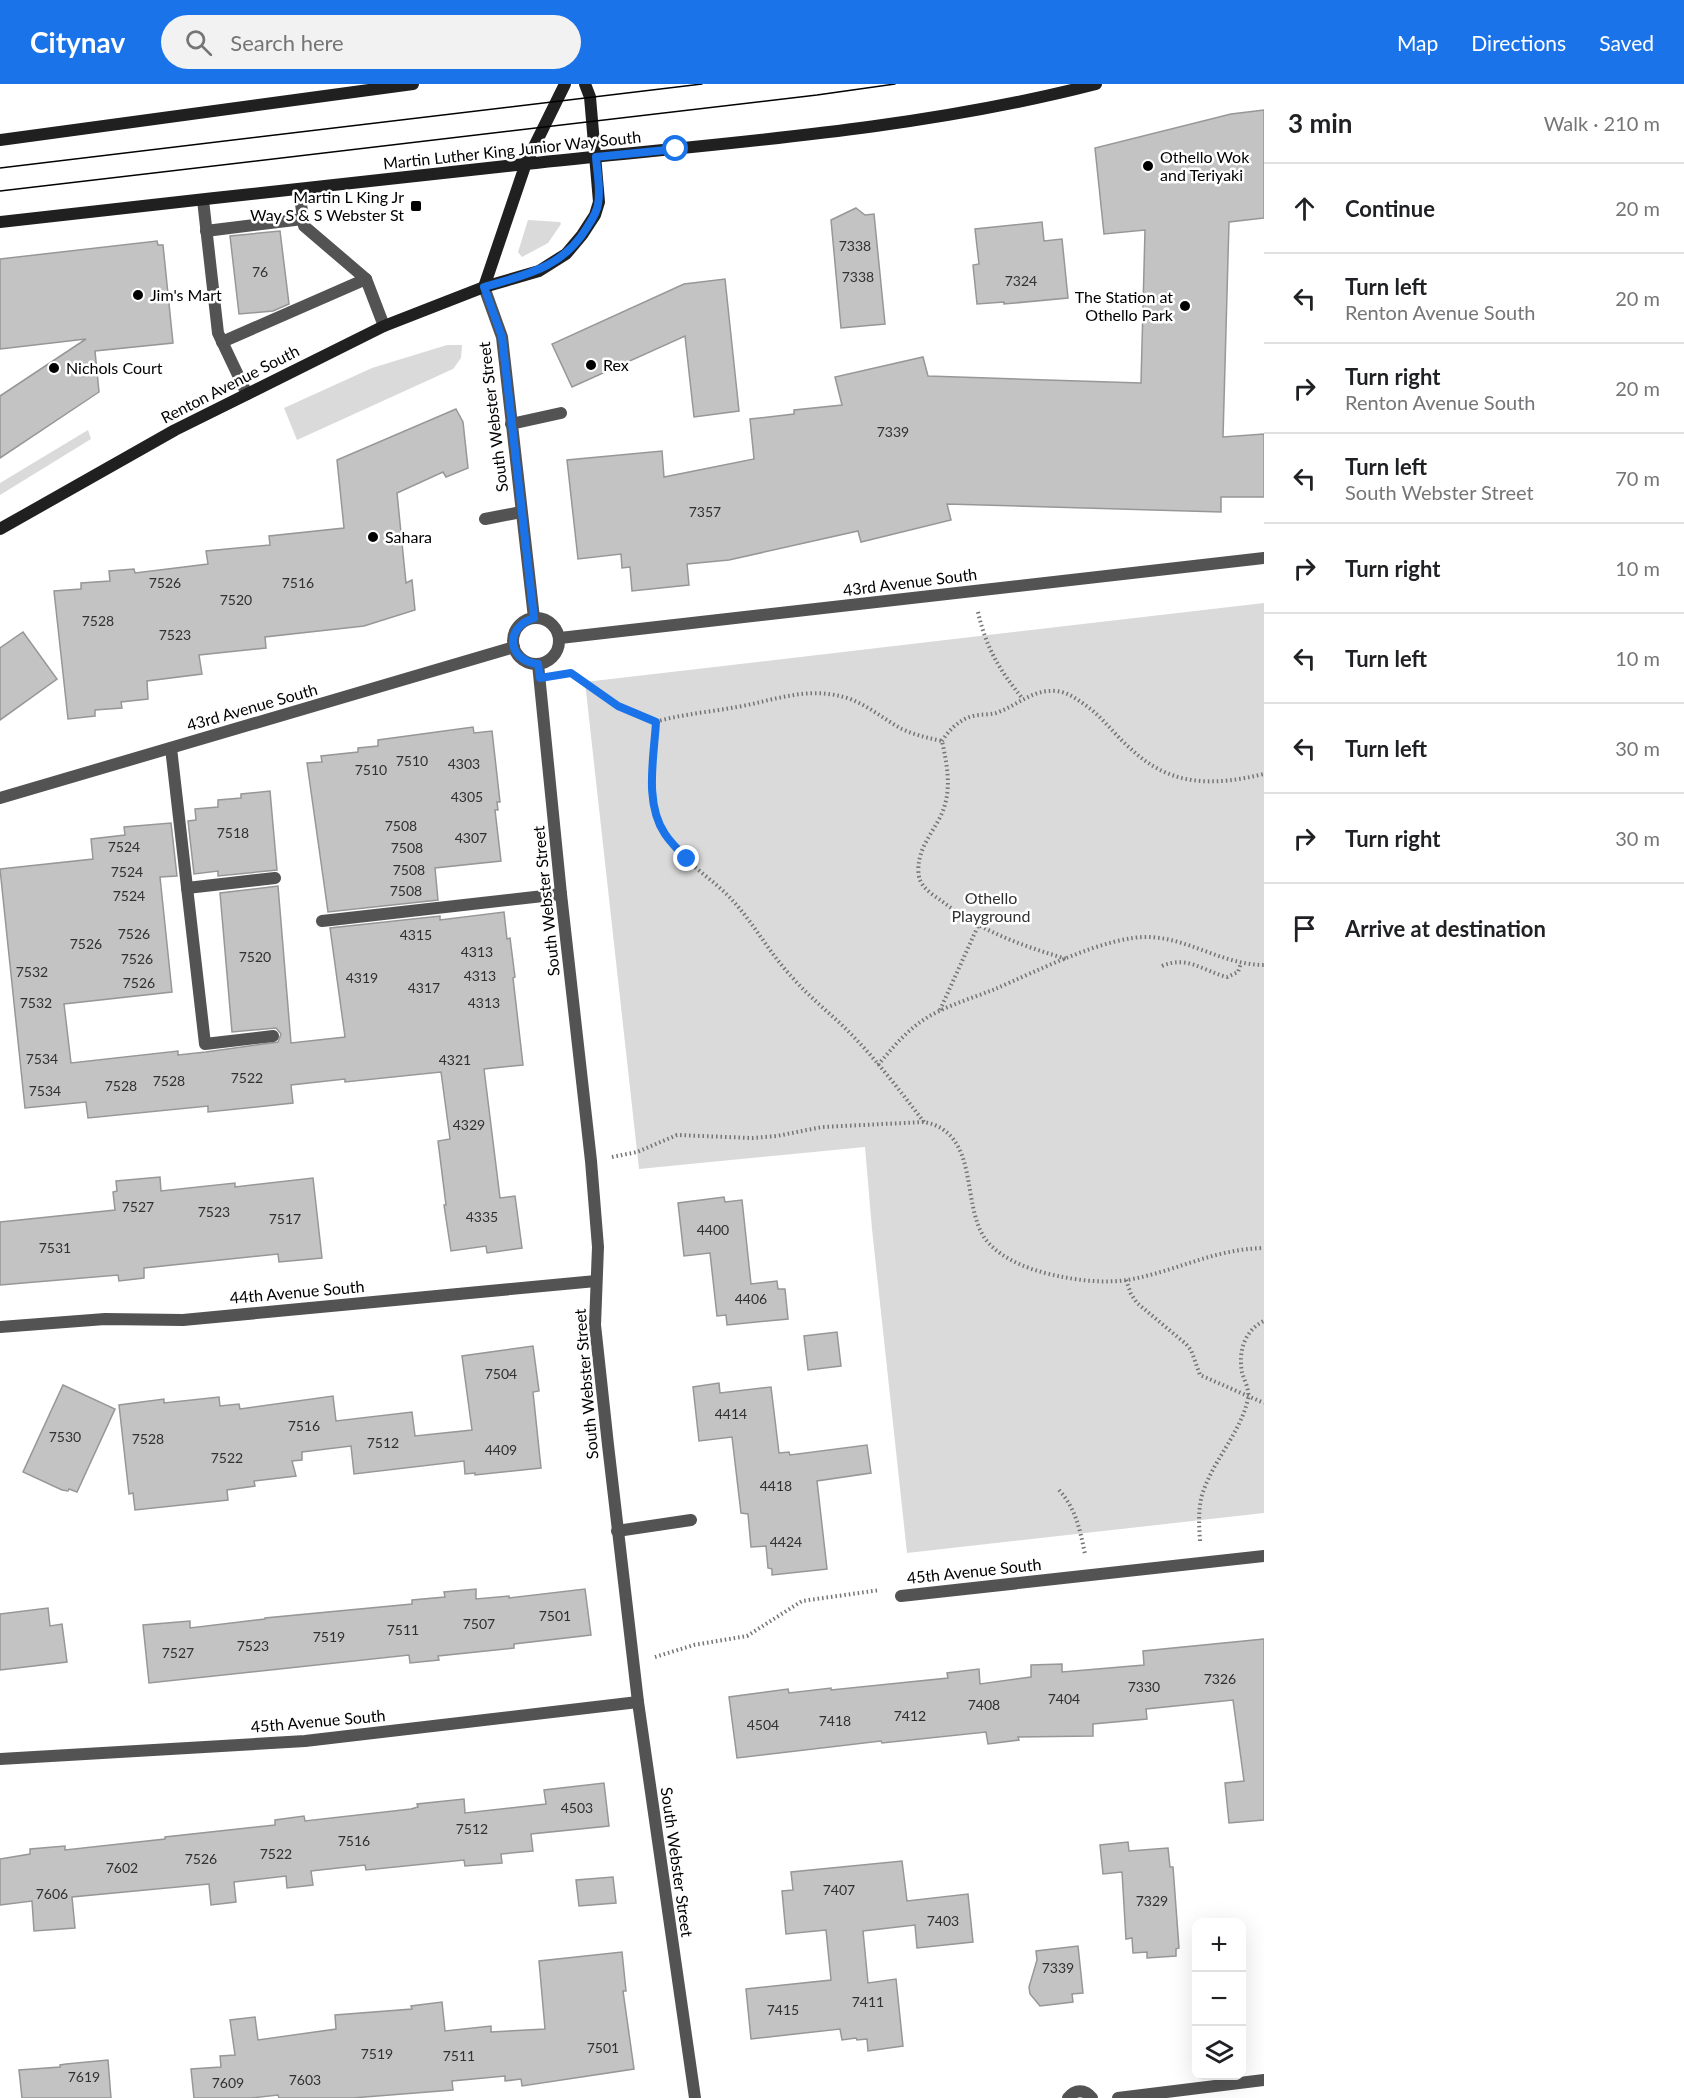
<!DOCTYPE html>
<html lang="en">
<head>
<meta charset="utf-8">
<style>
	:root { --surface:#fff; --page:#f2f2f2; --text:#202124; --muted:#757577; --line:#e0e0e0; --accent:#1a73e8 }
	body { margin:0; font-family:Lato,sans-serif; background:var(--page); color:var(--text) }
	.controls { position:absolute; right:18px; bottom:18px; display:grid; overflow:hidden; border-radius:12px; box-shadow:0 6px 24px #0002 }
	.controls button { width:54px; height:54px; display:grid; place-items:center; padding:0; border:0; border-bottom:2px solid var(--line); background:var(--surface); color:var(--text); font:30px sans-serif }
	.stop { position:absolute; width:18px; height:18px; margin:-14px; border:4px solid #1a73e8; border-radius:50%; background:#fff }
	.stop.end { background:#1a73e8; border-color:#fff; box-shadow:0 2px 6px #0008 }
	.list { margin:0; padding:0; list-style:none }
	h2 { display:flex; justify-content:space-between; align-items:center; height:78px; margin:0; padding:0 24px; font-size:26px }
	h2 small { font-size:20px; font-weight:400; color:var(--muted) }
	.list li { display:grid; grid-template-columns:39px 1fr auto; gap:18px; align-items:center; box-sizing:border-box; height:90px; padding:0 24px; border-top:2px solid var(--line) }
	.list b { display:block; font-size:22px; white-space:nowrap }
	.list p { margin:0; font-size:20px; white-space:nowrap; color:var(--muted) }
	.list em { font-size:20px; font-style:normal; color:var(--muted) }
	.icon { flex:none; width:33px; height:33px; fill:none; stroke:currentColor; stroke-width:2; stroke-linecap:round; stroke-linejoin:round }
	.map { position:relative; flex:none; width:1264px; height:2014px; overflow:hidden }
	header { display:flex; align-items:center; gap:36px; box-sizing:border-box; height:84px; padding:0 30px; background:var(--accent); color:#fff }
	header strong { font-size:28px }
	nav { display:flex; gap:33px; margin-inline-start:auto; font-size:21px }
	.search { width:420px; height:54px; background:var(--page); display:flex; align-items:center; gap:15px; box-sizing:border-box; padding:0 21px; border-radius:33px; color:var(--muted); font-size:22px }
	main { display:flex }
	aside { flex:1; background:var(--surface) }
	.map>svg:first-child { display:block }
</style>
</head>
<body>
<header>
<strong>Citynav</strong>
<div class="search"><svg class="icon" aria-label="search" viewBox="0 0 24 24"><circle cx="10" cy="10" r="6"/><path d="M15 15l6 6"/></svg>Search here</div>
<nav><a>Map</a><a>Directions</a><a>Saved</a></nav>
</header>
<main>
<div class="map">
<svg width="1264" height="2014" viewBox="0 0 1264 2014">
	<rect width="100%" height="100%" fill="#fff"/>
	<!-- green -->
	<g fill="#dadada">
		<polygon points="528,136 560,138 561,140 548,159 522,173 518,168"/>
		<polygon points="447,261 462,261 461,274 453,285 297,356 284,324 372,284"/>
		<polygon points="88,346 91,355 0,411 0,399"/>
		<polygon points="1264,519 1264,1429 907,1469 872,1145 865,1063 639,1085 585,598"/>
	</g>
	<!-- building -->
	<g fill="#c3c3c3" stroke="#979797" stroke-width="1.5">
		<polygon points="1264,26 1264,134 1229,138 1223,353 1264,350 1264,413 1221,413 1221,428 947,420 951,436 861,458 858,447 729,476 687,480 689,501 632,507 630,483 622,484 621,470 578,475 567,376 662,367 664,393 754,375 750,335 794,330 794,326 842,321 835,293 923,273 928,292 1141,299 1145,146 1104,150 1095,64 1231,30"/>
		<polygon points="856,124 865,131 874,130 885,240 841,244 831,136"/>
		<polygon points="1042,138 1044,157 1062,155 1068,214 1004,220 1004,218 977,220 973,181 979,180 975,145"/>
		<polygon points="280,147 289,220 273,227 239,230 230,152"/>
		<polygon points="157,157 158,161 163,161 173,259 95,267 99,308 0,374 0,312 86,255 0,265 0,175"/>
		<polygon points="725,195 739,327 694,333 685,252 572,303 552,260 684,200"/>
		<polygon points="456,325 463,338 468,384 446,393 443,388 397,409 406,499 412,496 415,526 364,542 265,553 266,564 199,571 202,590 147,597 148,615 121,618 122,624 95,626 95,632 68,635 54,507 81,505 81,499 110,497 109,487 134,485 135,489 208,480 206,467 270,461 269,452 344,444 337,376"/>
		<polygon points="23,548 57,595 0,636 0,564"/>
		<polygon points="473,643 474,649 492,647 500,718 497,718 498,726 495,726 501,777 435,784 438,816 328,828 307,679 322,678 321,672 358,668 358,664 378,662 378,656"/>
		<polygon points="270,707 277,786 218,792 218,787 194,790 188,737 196,736 195,725 218,723 218,716 241,714 241,710"/>
		<polygon points="171,739 177,792 160,793 172,908 64,920 71,979 178,967 178,971 206,968 278,958 281,950 276,944 232,948 220,809 278,802 291,959 345,953 330,844 440,832 440,836 504,828 507,855 510,854 515,893 513,894 523,981 484,985 500,1114 515,1112 522,1164 487,1169 486,1162 451,1167 444,1121 446,1121 438,1057 450,1055 441,988 345,998 345,995 291,1001 293,1019 208,1028 208,1022 88,1034 86,1018 25,1024 0,785 93,775 91,755 125,751 124,743"/>
		<polygon points="160,1093 161,1107 235,1099 235,1103 313,1094 322,1174 279,1178 278,1170 144,1184 144,1194 119,1197 118,1191 0,1201 0,1138 115,1126 113,1108 117,1107 116,1097"/>
		<polygon points="724,1113 725,1118 742,1116 751,1200 777,1197 778,1205 785,1205 788,1235 727,1241 726,1231 717,1232 710,1169 684,1172 678,1119"/>
		<polygon points="837,1248 841,1282 808,1286 804,1252"/>
		<polygon points="533,1262 539,1307 533,1308 541,1384 475,1391 475,1389 465,1390 464,1377 354,1390 351,1362 302,1368 302,1376 292,1377 296,1392 254,1397 255,1402 227,1406 228,1416 135,1426 133,1409 129,1410 119,1321 164,1315 164,1319 219,1313 220,1322 239,1320 240,1325 333,1312 336,1337 412,1328 415,1352 472,1346 462,1272"/>
		<polygon points="719,1299 720,1309 771,1303 779,1369 789,1368 790,1371 867,1361 871,1389 817,1397 827,1485 772,1491 772,1485 768,1484 766,1462 751,1463 748,1430 741,1429 732,1353 699,1357 693,1303"/>
		<polygon points="63,1301 115,1325 77,1408 69,1405 68,1407 62,1406 23,1388"/>
		<polygon points="476,1505 476,1515 509,1512 509,1514 585,1505 591,1551 514,1560 514,1564 438,1572 439,1576 410,1579 409,1571 149,1599 143,1541 190,1537 190,1544 265,1535 265,1534 412,1520 412,1516 445,1513 444,1508"/>
		<polygon points="48,1524 50,1542 62,1540 67,1578 0,1586 0,1530"/>
		<polygon points="1264,1555 1264,1736 1229,1739 1225,1699 1244,1697 1233,1616 1146,1625 1147,1635 1093,1640 1093,1652 1018,1653 1019,1656 988,1660 986,1648 882,1659 881,1657 737,1674 729,1613 788,1605 789,1609 831,1604 831,1606 948,1594 947,1589 979,1585 980,1600 1031,1593 1031,1581 1062,1580 1062,1588 1144,1581 1143,1567"/>
		<polygon points="604,1699 609,1742 531,1750 533,1767 501,1770 502,1779 465,1782 464,1776 366,1786 365,1781 311,1787 313,1801 287,1804 286,1792 234,1798 236,1818 211,1821 209,1800 72,1813 75,1844 34,1847 32,1817 0,1821 0,1775 30,1770 30,1765 65,1762 65,1766 165,1755 165,1753 275,1741 275,1736 304,1732 305,1737 411,1725 418,1723 417,1720 464,1715 465,1729 546,1720 544,1706"/>
		<polygon points="1128,1758 1129,1767 1168,1764 1170,1783 1173,1783 1179,1864 1176,1865 1176,1872 1147,1874 1147,1868 1133,1869 1132,1854 1126,1855 1122,1788 1103,1790 1100,1761"/>
		<polygon points="902,1777 907,1817 968,1810 973,1858 917,1864 915,1841 863,1847 868,1899 896,1895 903,1962 868,1967 867,1955 857,1956 856,1954 842,1956 840,1945 751,1955 746,1905 831,1896 826,1846 786,1850 782,1807 793,1806 791,1788"/>
		<polygon points="613,1793 616,1819 579,1822 576,1796"/>
		<polygon points="1078,1862 1083,1909 1072,1910 1073,1918 1040,1922 1030,1910 1029,1903 1037,1876 1036,1867"/>
		<polygon points="622,1868 626,1907 623,1907 634,1985 522,2002 521,1995 505,1997 505,1992 452,1997 453,2006 352,2014 279,2014 278,2011 251,2014 194,2014 191,1985 221,1983 220,1972 235,1971 230,1936 255,1933 258,1956 336,1945 335,1931 412,1925 411,1922 442,1918 445,1947 491,1942 491,1948 545,1945 539,1877"/>
		<polygon points="108,1976 111,2014 22,2014 19,1986 60,1983 60,1981 66,1980"/>
	</g>
	<g fill="none" stroke-linecap="round" stroke-linejoin="round">
		<!-- path -->
		<g stroke="#757575" stroke-width="4" stroke-dasharray="1.5 3" stroke-linecap="butt">
			<path d="M 978,528 C 986,564 1000,587 1023,615"/>
			<polyline points="562,590 571,589 618,622 655,638"/>
			<path d="M 942,657 C 949,646 960,635 973,632 C 981,630 989,631 996,629 C 1017,622 1032,605 1056,607 C 1069,608 1081,618 1092,626 C 1106,638 1117,653 1131,665 C 1171,703 1213,702 1264,690"/>
			<path d="M 1162,882 C 1187,871 1203,887 1227,893 L 1238,888 L 1241,879"/>
			<polyline points="940,926 978,842"/>
			<path d="M 878,981 C 893,963 908,945 928,933 C 948,921 973,914 995,905 C 1035,888 1108,851 1150,853 C 1190,855 1224,881 1264,881"/>
			<path d="M 924,1038 C 900,1007 876,975 848,947 C 830,929 809,913 792,893 C 770,870 755,841 733,817 C 711,792 675,774 660,742 C 646,711 654,671 655,638 C 682,630 710,628 737,623 C 776,616 810,601 850,615 C 869,622 885,636 902,645 C 915,651 928,654 942,657 C 948,685 953,711 938,737 C 931,750 921,763 919,778 C 918,783 918,791 920,796 C 924,806 935,812 943,818 C 981,847 1022,862 1067,875"/>
			<path d="M 612,1073 L 637,1068 L 677,1051 L 752,1054 L 777,1052 L 822,1043 L 924,1038 C 981,1049 960,1121 986,1156 C 1004,1178 1036,1188 1063,1193 C 1083,1197 1106,1199 1127,1196 C 1175,1188 1213,1165 1264,1164"/>
			<polyline points="1126,1196 1131,1210 1137,1219 1186,1260 1191,1266 1200,1291 1264,1319"/>
			<path d="M 1059,1406 C 1076,1425 1080,1446 1085,1470"/>
			<path d="M 1200,1457 C 1199,1441 1198,1426 1202,1411 C 1213,1376 1240,1350 1248,1315 C 1250,1306 1244,1296 1242,1288 C 1238,1267 1245,1246 1264,1237"/>
			<polyline points="655,1573 694,1561 747,1552 802,1517 880,1506"/>
		</g>
		<!-- service -->
		<g stroke="#535353" stroke-width="12">
			<polyline points="299,105 304,142 366,195 384,242"/>
			<polyline points="203,116 218,249 247,310"/>
			<polyline points="206,147 303,135"/>
			<polyline points="222,258 366,195"/>
			<polyline points="511,340 561,329"/>
			<polyline points="485,435 521,428"/>
			<polyline points="171,664 205,960 273,952"/>
			<polyline points="187,804 275,794"/>
			<polyline points="322,837 561,810"/>
			<polyline points="617,1447 691,1436"/>
		</g>
		<!-- minor -->
		<g stroke="#535353" stroke-width="12">
			<polyline points="484,203 502,253 534,534"/>
			<circle cx="536" cy="557" r="23"/>
			<polyline points="560,554 1264,474"/>
			<polyline points="538,580 561,810 591,1077 598,1163 595,1241 608,1361 638,1618 695,2014"/>
			<polyline points="0,714 514,563"/>
			<polyline points="0,1243 105,1235 183,1236 596,1197"/>
			<polyline points="901,1512 1264,1472"/>
			<polyline points="0,1675 305,1657 638,1618"/>
			<path d="M 1068,2014 C 1075,2005 1085,2005 1092,2014"/>
			<polyline points="1118,2014 1264,1996"/>
		</g>
		<!-- secondary -->
		<g stroke="#202020" stroke-width="12">
			<polyline points="0,56 413,0"/>
			<path d="M 0,138 C 175,119 350,98 525,80 C 716,59 910,48 1096,0"/>
			<polyline points="484,203 526,79 565,0"/>
			<polyline points="0,445 175,346 384,242 484,203 539,187 566,170 582,151 595,131 599,118 590,13 585,0"/>
		</g>
		<!-- tram -->
		<g stroke="#000" stroke-width="1.5">
			<polyline points="0,84 702,0"/>
			<polyline points="0,107 817,11 895,0"/>
		</g>
	</g>
	<g fill="none" stroke-linecap="round" stroke-linejoin="round">
		<!-- route -->
		<path stroke="#1a73e8" stroke-width="8" d="M 676,65 L 596,73 C 597,88 601,106 598,120 C 597,129 591,137 586,145 C 562,184 525,191 484,203 L 502,253 L 534,534 C 504,543 507,577 538,580 L 540,594 L 571,589 L 618,622 L 656,638 C 654,673 644,719 665,750 C 671,759 679,767 687,775"/>
	</g>
	<!-- markers -->
	<g fill="#000" stroke="#fff" stroke-width="2">
		<circle cx="1148" cy="82" r="6"/>
		<rect x="410" y="116" width="12" height="12" rx="3"/>
		<circle cx="138" cy="211" r="6"/>
		<circle cx="1185" cy="222" r="6"/>
		<circle cx="591" cy="281" r="6"/>
		<circle cx="54" cy="284" r="6"/>
		<circle cx="373" cy="453" r="6"/>
	</g>
	<g text-anchor="middle" stroke-width="5" stroke-linejoin="round" paint-order="stroke">
		<!-- number labels -->
		<g font-size="14" fill="#313131">
			<text x="855" y="167">7338</text>
			<text x="260" y="193">76</text>
			<text x="858" y="198">7338</text>
			<text x="1021" y="202">7324</text>
			<text x="893" y="353">7339</text>
			<text x="705" y="433">7357</text>
			<text x="165" y="504">7526</text>
			<text x="298" y="504">7516</text>
			<text x="236" y="521">7520</text>
			<text x="98" y="542">7528</text>
			<text x="175" y="556">7523</text>
			<text x="412" y="682">7510</text>
			<text x="464" y="685">4303</text>
			<text x="371" y="691">7510</text>
			<text x="467" y="718">4305</text>
			<text x="401" y="747">7508</text>
			<text x="233" y="754">7518</text>
			<text x="471" y="759">4307</text>
			<text x="124" y="768">7524</text>
			<text x="407" y="769">7508</text>
			<text x="409" y="791">7508</text>
			<text x="127" y="793">7524</text>
			<text x="406" y="812">7508</text>
			<text x="129" y="817">7524</text>
			<text x="134" y="855">7526</text>
			<text x="416" y="856">4315</text>
			<text x="86" y="865">7526</text>
			<text x="477" y="873">4313</text>
			<text x="255" y="878">7520</text>
			<text x="137" y="880">7526</text>
			<text x="32" y="893">7532</text>
			<text x="480" y="897">4313</text>
			<text x="362" y="899">4319</text>
			<text x="139" y="904">7526</text>
			<text x="424" y="909">4317</text>
			<text x="36" y="924">7532</text>
			<text x="484" y="924">4313</text>
			<text x="42" y="980">7534</text>
			<text x="455" y="981">4321</text>
			<text x="247" y="999">7522</text>
			<text x="169" y="1002">7528</text>
			<text x="121" y="1007">7528</text>
			<text x="45" y="1012">7534</text>
			<text x="469" y="1046">4329</text>
			<text x="138" y="1128">7527</text>
			<text x="214" y="1133">7523</text>
			<text x="482" y="1138">4335</text>
			<text x="285" y="1140">7517</text>
			<text x="713" y="1151">4400</text>
			<text x="55" y="1169">7531</text>
			<text x="751" y="1220">4406</text>
			<text x="501" y="1295">7504</text>
			<text x="731" y="1335">4414</text>
			<text x="304" y="1347">7516</text>
			<text x="65" y="1358">7530</text>
			<text x="148" y="1360">7528</text>
			<text x="383" y="1364">7512</text>
			<text x="501" y="1371">4409</text>
			<text x="227" y="1379">7522</text>
			<text x="776" y="1407">4418</text>
			<text x="786" y="1463">4424</text>
			<text x="555" y="1537">7501</text>
			<text x="479" y="1545">7507</text>
			<text x="403" y="1551">7511</text>
			<text x="329" y="1558">7519</text>
			<text x="253" y="1567">7523</text>
			<text x="178" y="1574">7527</text>
			<text x="1220" y="1600">7326</text>
			<text x="1144" y="1608">7330</text>
			<text x="1064" y="1620">7404</text>
			<text x="984" y="1626">7408</text>
			<text x="910" y="1637">7412</text>
			<text x="835" y="1642">7418</text>
			<text x="763" y="1646">4504</text>
			<text x="577" y="1729">4503</text>
			<text x="472" y="1750">7512</text>
			<text x="354" y="1762">7516</text>
			<text x="276" y="1775">7522</text>
			<text x="201" y="1780">7526</text>
			<text x="122" y="1789">7602</text>
			<text x="839" y="1811">7407</text>
			<text x="52" y="1815">7606</text>
			<text x="1152" y="1822">7329</text>
			<text x="943" y="1842">7403</text>
			<text x="1058" y="1889">7339</text>
			<text x="868" y="1923">7411</text>
			<text x="783" y="1931">7415</text>
			<text x="603" y="1969">7501</text>
			<text x="377" y="1975">7519</text>
			<text x="459" y="1977">7511</text>
			<text x="84" y="1998">7619</text>
			<text x="305" y="2001">7603</text>
			<text x="228" y="2004">7609</text>
		</g>
		<!-- street labels -->
		<g font-size="16" fill="#000" stroke="#fff">
			<text transform="translate(512 66) rotate(-6)" y="6">Martin Luther King Junior Way South</text>
			<text transform="translate(230 300) rotate(-27)" y="6">Renton Avenue South</text>
			<text transform="translate(493 333) rotate(-97)" y="6">South Webster Street</text>
			<text transform="translate(910 498) rotate(-7)" y="6">43rd Avenue South</text>
			<text transform="translate(252 623) rotate(-16)" y="6">43rd Avenue South</text>
			<text transform="translate(546 817) rotate(-96)" y="6">South Webster Street</text>
			<text transform="translate(297 1208) rotate(-5)" y="6">44th Avenue South</text>
			<text transform="translate(586 1300) rotate(-95)" y="6">South Webster Street</text>
			<text transform="translate(974 1487) rotate(-6)" y="6">45th Avenue South</text>
			<text transform="translate(318 1637) rotate(-5)" y="6">45th Avenue South</text>
			<text transform="translate(677 1778) rotate(82)" y="6">South Webster Street</text>
		</g>
		<!-- poi labels -->
		<g font-size="16" fill="#000" stroke="#fff" text-anchor="start">
			<text x="1160" y="79">Othello Wok<tspan x="1160" dy="18">and Teriyaki</tspan></text>
			<text x="404" y="119" text-anchor="end">Martin L King Jr<tspan x="404" dy="18">Way S &amp; S Webster St</tspan></text>
			<text x="150" y="217">Jim's Mart</text>
			<text x="1173" y="219" text-anchor="end">The Station at<tspan x="1173" dy="18">Othello Park</tspan></text>
			<text x="603" y="287">Rex</text>
			<text x="66" y="290">Nichols Court</text>
			<text x="385" y="459">Sahara</text>
		</g>
		<!-- park labels -->
		<g font-size="16" fill="#313131" stroke="#fff">
			<text x="991" y="820">Othello<tspan x="991" dy="18">Playground</tspan></text>
		</g>
	</g>
</svg>
<div class="controls">
<button>+</button>
<button>−</button>
<button><svg class="icon" aria-label="layers" viewBox="0 0 24 24"><path d="M12 4l9 5-9 5-9-5zM3 14l9 5 9-5"/></svg></button>
</div>
<div class="stop" style="left:676px;top:65px"></div>
<div class="stop end" style="left:687px;top:775px"></div>
</div>
<aside>
<h2>3 min<small>Walk · 210 m</small></h2>
<ul class="list">
<li><svg class="icon" aria-label="ahead" viewBox="0 0 24 24"><path d="M12 20V5M6 11l6-6 6 6"/></svg><div><b>Continue</b></div><em>20 m</em></li>
<li><svg class="icon" aria-label="left" viewBox="0 0 24 24"><path d="M17 20v-9H6M10 6l-5 5 5 5"/></svg><div><b>Turn left</b><p>Renton Avenue South</p></div><em>20 m</em></li>
<li><svg class="icon" aria-label="right" viewBox="0 0 24 24"><path d="M7 20v-9h11M14 6l5 5-5 5"/></svg><div><b>Turn right</b><p>Renton Avenue South</p></div><em>20 m</em></li>
<li><svg class="icon" aria-label="left" viewBox="0 0 24 24"><path d="M17 20v-9H6M10 6l-5 5 5 5"/></svg><div><b>Turn left</b><p>South Webster Street</p></div><em>70 m</em></li>
<li><svg class="icon" aria-label="right" viewBox="0 0 24 24"><path d="M7 20v-9h11M14 6l5 5-5 5"/></svg><div><b>Turn right</b></div><em>10 m</em></li>
<li><svg class="icon" aria-label="left" viewBox="0 0 24 24"><path d="M17 20v-9H6M10 6l-5 5 5 5"/></svg><div><b>Turn left</b></div><em>10 m</em></li>
<li><svg class="icon" aria-label="left" viewBox="0 0 24 24"><path d="M17 20v-9H6M10 6l-5 5 5 5"/></svg><div><b>Turn left</b></div><em>30 m</em></li>
<li><svg class="icon" aria-label="right" viewBox="0 0 24 24"><path d="M7 20v-9h11M14 6l5 5-5 5"/></svg><div><b>Turn right</b></div><em>30 m</em></li>
<li><svg class="icon" aria-label="arrive" viewBox="0 0 24 24"><path d="M6 21V4h12l-3 4 3 4H6"/></svg><div><b>Arrive at destination</b></div></li>
</ul>
</aside>
</main>
</body>
</html>
